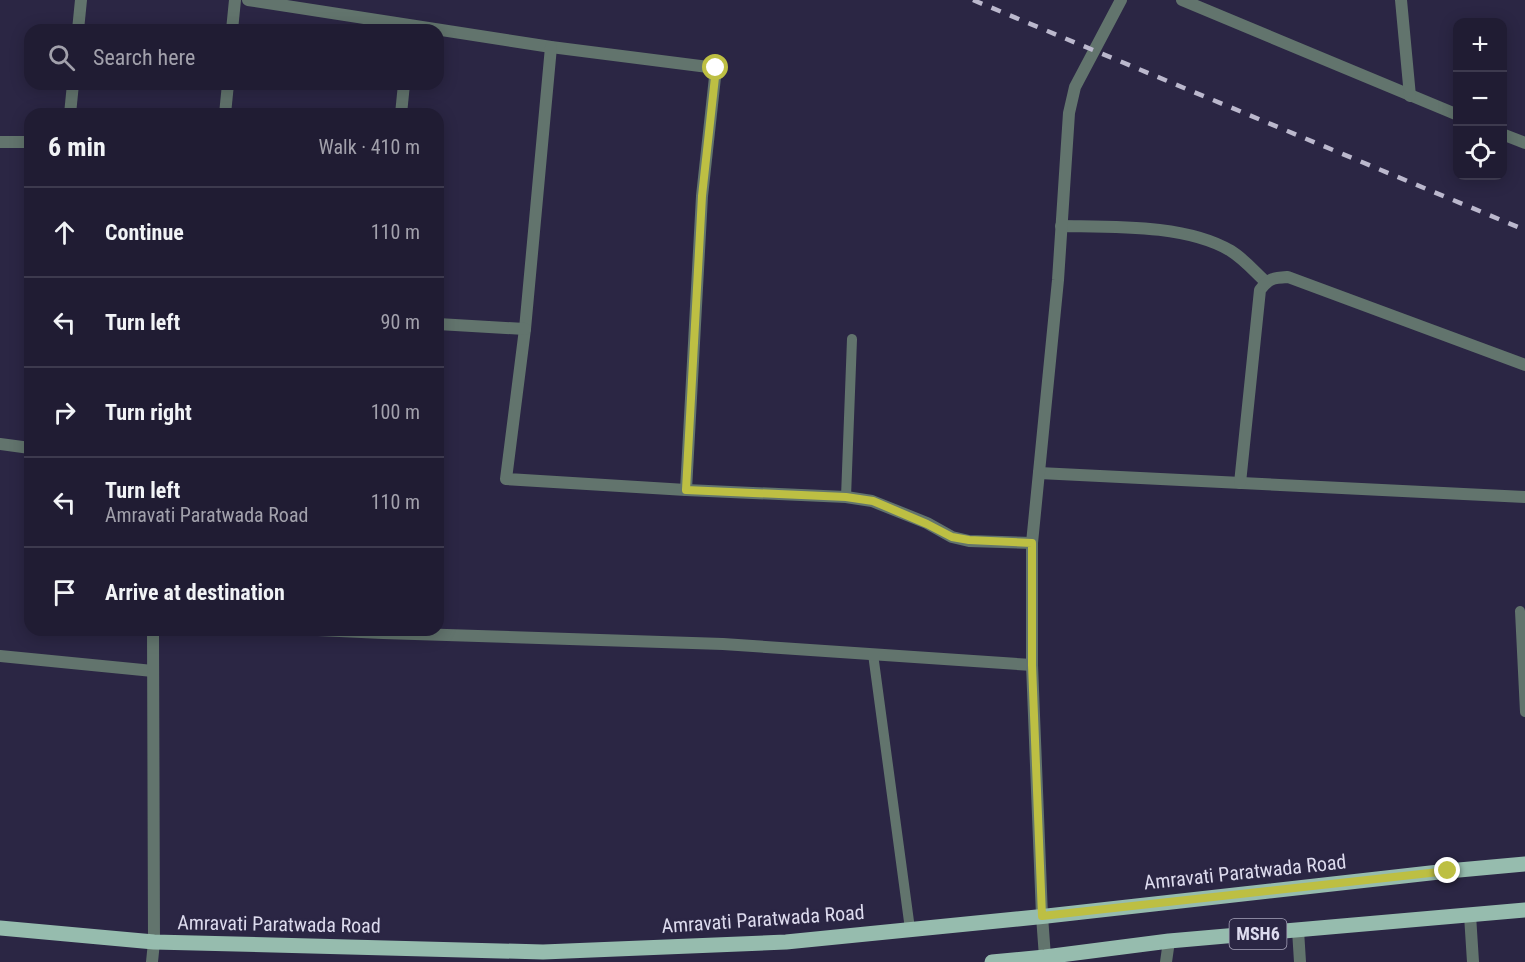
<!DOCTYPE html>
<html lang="en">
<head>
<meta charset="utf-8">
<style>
	:root { --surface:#201c33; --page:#28253b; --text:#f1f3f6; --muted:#a2a1ac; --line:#3d3a4e }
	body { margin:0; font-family:"Roboto Condensed",sans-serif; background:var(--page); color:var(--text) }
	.controls { position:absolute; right:18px; top:18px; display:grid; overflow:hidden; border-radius:12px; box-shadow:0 3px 15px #0003 }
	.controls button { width:54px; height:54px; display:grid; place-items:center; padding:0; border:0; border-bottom:2px solid var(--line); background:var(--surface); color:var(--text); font:30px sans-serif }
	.stop { position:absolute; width:18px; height:18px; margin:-14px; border:4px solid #bdbf43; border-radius:50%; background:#fff }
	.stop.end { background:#bdbf43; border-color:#fff; box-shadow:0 2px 6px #0008 }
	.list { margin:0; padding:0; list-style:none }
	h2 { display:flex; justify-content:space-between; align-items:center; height:78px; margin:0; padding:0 24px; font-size:26px }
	h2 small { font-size:20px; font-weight:400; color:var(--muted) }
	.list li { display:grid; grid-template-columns:39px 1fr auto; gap:18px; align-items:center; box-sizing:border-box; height:90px; padding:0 24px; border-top:2px solid var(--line) }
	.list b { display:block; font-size:22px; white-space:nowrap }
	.list p { margin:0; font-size:20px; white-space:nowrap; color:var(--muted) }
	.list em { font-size:20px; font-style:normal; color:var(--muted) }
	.icon { flex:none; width:33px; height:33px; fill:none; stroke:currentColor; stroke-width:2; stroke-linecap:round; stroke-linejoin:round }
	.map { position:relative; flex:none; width:1525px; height:962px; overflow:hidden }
	.search { position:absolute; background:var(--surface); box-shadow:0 3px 15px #0003; left:24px; top:24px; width:420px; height:66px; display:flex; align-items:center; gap:15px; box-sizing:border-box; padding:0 21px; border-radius:18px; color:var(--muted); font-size:22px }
	.panel { position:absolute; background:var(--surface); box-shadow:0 3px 15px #0003; left:24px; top:108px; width:420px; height:528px; border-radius:18px }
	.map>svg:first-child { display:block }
</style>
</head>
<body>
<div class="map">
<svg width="1525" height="962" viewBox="0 0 1525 962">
	<rect width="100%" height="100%" fill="#2b2644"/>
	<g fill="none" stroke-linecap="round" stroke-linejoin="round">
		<!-- lane -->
		<g stroke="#62746d" stroke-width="10">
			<polyline points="846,497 852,339"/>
			<polyline points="1520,611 1525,712"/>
			<polyline points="873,654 910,929"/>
		</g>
		<!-- street -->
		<g stroke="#62746d" stroke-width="12">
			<polyline points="248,0 551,47 716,68 702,196 686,490"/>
			<polyline points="1182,0 1458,115"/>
			<polyline points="1401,0 1410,96"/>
			<polyline points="78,30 81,0"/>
			<polyline points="232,30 235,0"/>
			<polyline points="551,47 525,329 506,479 686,490 846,497 872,501 927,523 952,537 969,541 1032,543"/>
			<polyline points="70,114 73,84"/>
			<polyline points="225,114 228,84"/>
			<polyline points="401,114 404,84"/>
			<polyline points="1502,134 1525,143"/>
			<polyline points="0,142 30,142"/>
			<path d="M 1061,226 C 1112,227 1186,224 1231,251 C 1244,259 1255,272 1266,282"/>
			<polyline points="438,324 525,329"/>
			<polyline points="0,444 30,448"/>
			<polyline points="1039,473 1525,497"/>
			<path d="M 1240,483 L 1260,290 C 1269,278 1273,278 1288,277 L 1525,365"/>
			<polyline points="318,630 383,633 723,644 1032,665"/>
			<polyline points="0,656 153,671"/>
			<polyline points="1470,915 1473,962"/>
			<polyline points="1298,930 1300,962"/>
			<polyline points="1045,957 1042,916 1032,665 1032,543 1058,280 1069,113 1075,87 1121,0"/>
			<polyline points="152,962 154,942 153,630"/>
			<polyline points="1166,962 1169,941"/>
		</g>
		<!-- primary -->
		<g stroke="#96bcae" stroke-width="15">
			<polyline points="0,928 154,942 543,952 786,942 1047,916 1448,871 1525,864"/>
			<polyline points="992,962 1045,957 1169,941 1525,910"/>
		</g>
		<!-- rail -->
		<polyline stroke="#bbb8cd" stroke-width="4.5" stroke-dasharray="10 10" stroke-linecap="butt" points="973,0 1525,230"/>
	</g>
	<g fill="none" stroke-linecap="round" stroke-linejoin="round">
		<!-- route -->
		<polyline stroke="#bdbf43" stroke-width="8" points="716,68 702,196 686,490 846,497 873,501 927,524 952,537 969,540 1032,543 1032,665 1042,916 1448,871"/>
	</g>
	<g text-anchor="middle" stroke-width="5" stroke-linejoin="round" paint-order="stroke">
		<!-- shield labels -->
		<rect fill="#2b2644" stroke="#a8a5bb" stroke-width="1.5" x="1229.5" y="919" width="57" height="30" rx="4.5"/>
		<g font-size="18" font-weight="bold" fill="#dddbee">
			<text x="1258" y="940">MSH6</text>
		</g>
		<!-- street labels -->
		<g font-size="20" fill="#dddbee" stroke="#2b2644">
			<text transform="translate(1245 872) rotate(-6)" y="7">Amravati Paratwada Road</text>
			<text transform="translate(763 919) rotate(-4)" y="7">Amravati Paratwada Road</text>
			<text transform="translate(279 924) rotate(1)" y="7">Amravati Paratwada Road</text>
		</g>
	</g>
</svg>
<div class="controls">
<button>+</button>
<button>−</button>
<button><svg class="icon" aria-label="locate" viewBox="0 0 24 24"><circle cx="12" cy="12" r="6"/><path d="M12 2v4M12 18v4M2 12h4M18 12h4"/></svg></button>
</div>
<div class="stop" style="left:716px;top:68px"></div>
<div class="stop end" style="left:1448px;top:871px"></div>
<div class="search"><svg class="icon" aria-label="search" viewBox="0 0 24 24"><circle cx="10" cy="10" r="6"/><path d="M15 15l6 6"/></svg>Search here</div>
<section class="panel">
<h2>6 min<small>Walk · 410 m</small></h2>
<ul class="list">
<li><svg class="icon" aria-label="ahead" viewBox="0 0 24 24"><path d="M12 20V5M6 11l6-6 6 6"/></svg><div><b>Continue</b></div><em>110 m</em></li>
<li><svg class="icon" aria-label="left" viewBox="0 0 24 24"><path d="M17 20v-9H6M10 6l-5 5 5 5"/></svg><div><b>Turn left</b></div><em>90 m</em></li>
<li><svg class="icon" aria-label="right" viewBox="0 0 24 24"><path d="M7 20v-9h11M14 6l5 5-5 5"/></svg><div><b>Turn right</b></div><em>100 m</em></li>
<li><svg class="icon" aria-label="left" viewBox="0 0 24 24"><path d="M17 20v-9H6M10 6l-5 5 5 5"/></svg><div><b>Turn left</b><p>Amravati Paratwada Road</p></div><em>110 m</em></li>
<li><svg class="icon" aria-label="arrive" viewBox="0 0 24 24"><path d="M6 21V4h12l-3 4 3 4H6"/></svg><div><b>Arrive at destination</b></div></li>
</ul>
</section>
</div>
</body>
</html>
